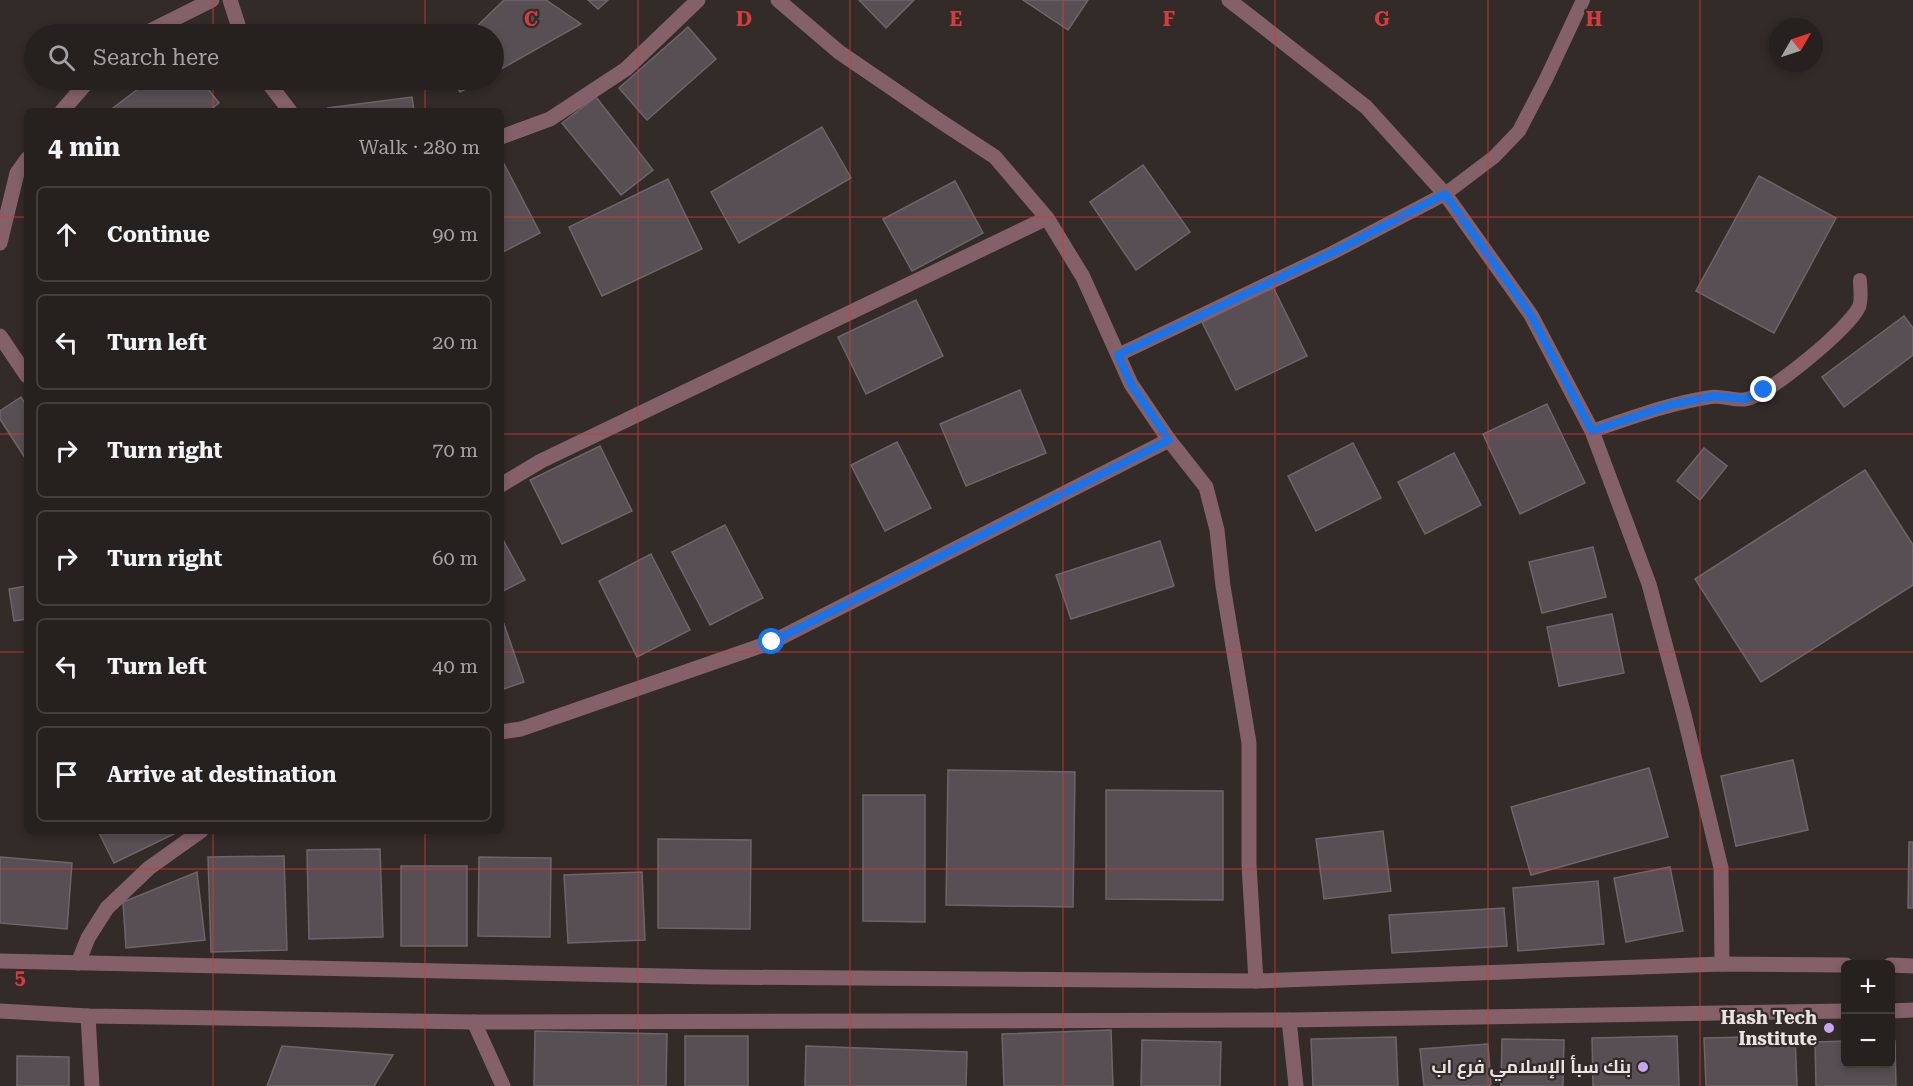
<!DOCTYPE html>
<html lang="en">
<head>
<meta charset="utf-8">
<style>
	:root { --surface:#26201e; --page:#322d2b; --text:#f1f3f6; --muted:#a4a3a4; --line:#423e3c }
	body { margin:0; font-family:"Roboto Serif",Cairo,serif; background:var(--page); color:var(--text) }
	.controls { position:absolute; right:18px; bottom:18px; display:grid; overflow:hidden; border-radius:9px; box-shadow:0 3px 9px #0003 }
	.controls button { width:54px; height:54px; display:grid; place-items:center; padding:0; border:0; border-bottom:2px solid var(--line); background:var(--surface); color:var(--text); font:30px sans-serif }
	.compass { position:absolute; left:1769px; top:18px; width:54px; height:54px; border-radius:50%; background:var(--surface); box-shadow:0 3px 9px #0003; rotate:51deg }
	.stop { position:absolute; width:18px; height:18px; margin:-14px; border:4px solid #1a73e8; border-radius:50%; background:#fff }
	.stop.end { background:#1a73e8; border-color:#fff; box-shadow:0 2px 6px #0008 }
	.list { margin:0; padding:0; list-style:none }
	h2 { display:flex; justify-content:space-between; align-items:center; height:78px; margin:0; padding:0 24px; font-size:26px }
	h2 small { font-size:20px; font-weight:400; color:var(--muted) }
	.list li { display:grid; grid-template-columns:39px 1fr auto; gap:18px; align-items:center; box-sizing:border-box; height:96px; margin:0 12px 12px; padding:0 12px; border:2px solid var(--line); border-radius:9px }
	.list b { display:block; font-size:22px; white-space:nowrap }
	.list em { font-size:20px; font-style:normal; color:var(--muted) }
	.icon { flex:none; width:33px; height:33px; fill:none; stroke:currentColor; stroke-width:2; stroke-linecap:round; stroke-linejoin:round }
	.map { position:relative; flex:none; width:1913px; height:1086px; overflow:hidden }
	.search { position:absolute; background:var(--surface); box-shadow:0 3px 9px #0003; left:24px; top:24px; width:480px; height:66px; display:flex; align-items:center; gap:15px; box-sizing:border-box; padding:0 21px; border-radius:33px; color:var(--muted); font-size:22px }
	.panel { position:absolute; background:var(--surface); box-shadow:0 3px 9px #0003; left:24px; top:108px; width:480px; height:726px; border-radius:9px }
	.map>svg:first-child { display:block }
</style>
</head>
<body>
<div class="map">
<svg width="1913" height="1086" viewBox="0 0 1913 1086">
	<rect width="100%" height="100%" fill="#322b28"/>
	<!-- building -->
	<g fill="#574f54" stroke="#6e656a" stroke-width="1.5">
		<polygon points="504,0 546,0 581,24 494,73 494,34 469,34"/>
		<polygon points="588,0 608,0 598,9"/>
		<polygon points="859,0 914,0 886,28"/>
		<polygon points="1023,0 1088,0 1068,30"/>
		<polygon points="688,27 716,59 647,120 619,88"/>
		<polygon points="150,80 201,80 219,103 209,111 109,111"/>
		<polygon points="451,80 483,80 460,92"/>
		<polygon points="412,97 414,111 329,111 328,108"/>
		<polygon points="596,97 653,170 621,195 562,123"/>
		<polygon points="822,127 851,178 739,243 711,192"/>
		<polygon points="501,158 540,233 501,253"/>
		<polygon points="1143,165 1190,232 1136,270 1090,202"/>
		<polygon points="1759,176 1836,218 1774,333 1696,291"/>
		<polygon points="668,179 702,249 602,296 569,227"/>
		<polygon points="955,181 983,233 912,271 883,219"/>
		<polygon points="1273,287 1307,356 1236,390 1202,322"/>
		<polygon points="916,300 943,356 866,394 838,337"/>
		<polygon points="1904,316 1913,328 1913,355 1844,407 1822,377"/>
		<polygon points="1020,390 1046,453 966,486 940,424"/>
		<polygon points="21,397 27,407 27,456 25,458 0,419 0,411"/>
		<polygon points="1547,404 1585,483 1520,514 1483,434"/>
		<polygon points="897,442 931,508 885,531 851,465"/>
		<polygon points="1353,443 1381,498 1316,531 1288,476"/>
		<polygon points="600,446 632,511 562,544 530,480"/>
		<polygon points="1704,448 1727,466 1700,500 1677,481"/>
		<polygon points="1454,453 1481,505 1425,534 1398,482"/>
		<polygon points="1865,470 1913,545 1913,585 1761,682 1695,579"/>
		<polygon points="725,525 763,598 710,625 672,552"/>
		<polygon points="501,536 525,580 501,592"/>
		<polygon points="1160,541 1174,586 1071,619 1056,575"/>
		<polygon points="1593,547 1606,597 1542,613 1529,562"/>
		<polygon points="651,554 690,630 637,657 599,581"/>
		<polygon points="27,586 27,619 14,621 9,589"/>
		<polygon points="1612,614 1624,673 1559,686 1547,627"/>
		<polygon points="504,624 524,682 501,690 501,625"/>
		<polygon points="1793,760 1808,830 1736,846 1721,776"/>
		<polygon points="1649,768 1668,837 1531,875 1511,807"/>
		<polygon points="948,770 1075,772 1073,907 946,905"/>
		<polygon points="1106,790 1223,791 1223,900 1106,899"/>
		<polygon points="863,795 925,795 925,922 863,921"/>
		<polygon points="98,831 180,831 114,863"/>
		<polygon points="1383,831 1391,891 1324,899 1316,839"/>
		<polygon points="658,839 751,840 750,929 658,928"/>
		<polygon points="1909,842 1913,842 1913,908 1908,908"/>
		<polygon points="380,849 383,937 309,939 307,850"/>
		<polygon points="284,856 287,950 211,952 208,857"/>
		<polygon points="0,857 72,863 67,929 0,923"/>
		<polygon points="479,857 551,858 550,937 478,936"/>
		<rect x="401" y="866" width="66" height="80"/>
		<polygon points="1670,867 1683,931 1626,942 1614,878"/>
		<polygon points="197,872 205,940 126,948 123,902"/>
		<polygon points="642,872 645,940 568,943 564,875"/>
		<polygon points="1598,881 1604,944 1518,951 1513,888"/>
		<polygon points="1504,908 1507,946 1392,953 1389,915"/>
		<polygon points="1111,1030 1113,1086 1004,1086 1002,1034"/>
		<polygon points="535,1031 667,1034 666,1086 534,1086"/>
		<rect x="685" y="1036" width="63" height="50"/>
		<polygon points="1677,1036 1679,1086 1593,1086 1592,1038"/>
		<polygon points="1795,1036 1797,1086 1706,1086 1704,1038"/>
		<polygon points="1396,1037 1398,1086 1313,1086 1311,1039"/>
		<polygon points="1502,1039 1564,1040 1563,1086 1501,1086"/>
		<polygon points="1142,1040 1221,1042 1220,1086 1141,1086"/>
		<polygon points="1846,1041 1846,1064 1890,1064 1890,1041 1895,1041 1896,1086 1816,1086 1815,1042"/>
		<polygon points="1488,1044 1491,1086 1424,1086 1420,1049"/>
		<polygon points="282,1046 393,1055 374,1086 267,1086"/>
		<polygon points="806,1046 967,1052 966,1086 805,1086"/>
		<polygon points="17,1056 69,1057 69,1086 17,1086"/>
	</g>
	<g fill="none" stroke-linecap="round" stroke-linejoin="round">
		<!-- service -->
		<g stroke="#846068" stroke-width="14">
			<polyline points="1118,355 1332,253 1445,194 1494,157 1519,131 1546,79 1583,0"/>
			<path d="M 1592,431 C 1631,418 1670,403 1711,397 C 1722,395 1736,402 1747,399 C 1771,393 1848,329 1859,307 C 1862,300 1860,287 1860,280"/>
		</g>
		<!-- minor -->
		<g stroke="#846068" stroke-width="15">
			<polyline points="230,0 241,34"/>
			<polyline points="778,0 839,52 940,121 995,157 1047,218 1083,277 1131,384 1169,440 1206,487 1217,530 1223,586 1249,743 1249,865 1256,981"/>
			<polyline points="1229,0 1366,107 1445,194 1531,315 1592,431 1649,584 1685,719 1721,868 1722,964"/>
			<polyline points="144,34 212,0"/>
			<polyline points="266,80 290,111"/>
			<polyline points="62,111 89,80"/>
			<polyline points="501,137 550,119 626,69 698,0"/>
			<polyline points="0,243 17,173 27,159"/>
			<polyline points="0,336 27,376"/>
			<polyline points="501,485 541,461 1047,218"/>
			<polyline points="501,732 521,729 772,642 1169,440"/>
			<polyline points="78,963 88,938 107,908 149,868 201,831"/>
			<polyline points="88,1016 92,1086"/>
			<polyline points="1289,1020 1296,1086"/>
			<polyline points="474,1022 503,1086"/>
		</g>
		<!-- tertiary -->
		<g stroke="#846068" stroke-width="15">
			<polyline points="0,961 711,977 1256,981 1722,964 1846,965"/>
			<polyline points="1890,965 1913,966"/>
			<polyline points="0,1011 88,1016 474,1022 1289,1020 1846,1011"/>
			<polyline points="1890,1011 1913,1010"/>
		</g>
	</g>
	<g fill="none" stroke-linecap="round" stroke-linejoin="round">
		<!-- route -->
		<polyline stroke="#1a73e8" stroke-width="8" points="772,642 1169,440 1131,384 1118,355 1332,253 1445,194 1531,315 1592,431 1670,405 1714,396 1746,399 1764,390"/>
	</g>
	<!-- grid -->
	<path fill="none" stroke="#d83b3b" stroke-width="1.5" stroke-opacity="0.55" d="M 213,0 L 213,34M 425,0 L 425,34M 638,0 L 638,1086M 850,0 L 850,1086M 1063,0 L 1063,1086M 1275,0 L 1275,1086M 1488,0 L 1488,1086M 1700,0 L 1700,1086M 213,80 L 213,111M 425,80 L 425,111M 0,217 L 27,217M 501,217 L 1913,217M 0,434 L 27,434M 501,434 L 1913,434M 0,652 L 27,652M 501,652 L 1913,652M 213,831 L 213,1086M 425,831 L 425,1086M 0,869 L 1913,869"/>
	<!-- markers -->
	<g fill="#c7a6ef" stroke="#322b28" stroke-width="2">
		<circle cx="1829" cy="1028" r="6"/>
		<circle cx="1643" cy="1067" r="6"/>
	</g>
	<g text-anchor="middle" stroke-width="4.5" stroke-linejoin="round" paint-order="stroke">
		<!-- poi labels -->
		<g font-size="18" font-weight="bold" fill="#e9e3e2" stroke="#322b28" text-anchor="end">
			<text x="1817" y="1024">Hash Tech<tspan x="1817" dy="21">Institute</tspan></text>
			<text x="1631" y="1073">بنك سبأ الإسلامي فرع اب</text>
		</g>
	</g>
	<g font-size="20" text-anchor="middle" font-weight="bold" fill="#d83b3b" stroke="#322b28" stroke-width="4.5" stroke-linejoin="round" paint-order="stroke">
		<text x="531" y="26">C</text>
		<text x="744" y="26">D</text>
		<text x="956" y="26">E</text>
		<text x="1169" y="26">F</text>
		<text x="1382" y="26">G</text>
		<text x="1594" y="26">H</text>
		<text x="20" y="984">5</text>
	</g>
</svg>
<div class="controls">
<button>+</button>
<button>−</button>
</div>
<svg class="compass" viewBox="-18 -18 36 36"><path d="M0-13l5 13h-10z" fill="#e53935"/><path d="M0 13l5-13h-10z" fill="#a4a3a4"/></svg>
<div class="stop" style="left:772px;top:642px"></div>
<div class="stop end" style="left:1764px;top:390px"></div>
<div class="search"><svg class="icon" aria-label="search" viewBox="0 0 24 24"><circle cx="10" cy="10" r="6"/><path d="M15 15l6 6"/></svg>Search here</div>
<section class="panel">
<h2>4 min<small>Walk · 280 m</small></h2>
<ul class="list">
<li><svg class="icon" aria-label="ahead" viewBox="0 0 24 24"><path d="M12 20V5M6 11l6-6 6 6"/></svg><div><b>Continue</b></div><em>90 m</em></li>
<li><svg class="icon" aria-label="left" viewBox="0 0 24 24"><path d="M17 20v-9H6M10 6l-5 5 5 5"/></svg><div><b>Turn left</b></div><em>20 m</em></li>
<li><svg class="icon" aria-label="right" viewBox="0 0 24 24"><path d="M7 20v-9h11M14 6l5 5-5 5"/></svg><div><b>Turn right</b></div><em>70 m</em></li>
<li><svg class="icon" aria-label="right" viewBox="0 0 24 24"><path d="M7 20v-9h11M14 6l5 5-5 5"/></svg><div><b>Turn right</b></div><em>60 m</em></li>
<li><svg class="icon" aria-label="left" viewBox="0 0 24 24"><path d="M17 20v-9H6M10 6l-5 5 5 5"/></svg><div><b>Turn left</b></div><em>40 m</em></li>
<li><svg class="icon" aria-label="arrive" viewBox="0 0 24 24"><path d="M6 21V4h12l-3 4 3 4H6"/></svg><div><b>Arrive at destination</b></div></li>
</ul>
</section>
</div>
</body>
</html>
